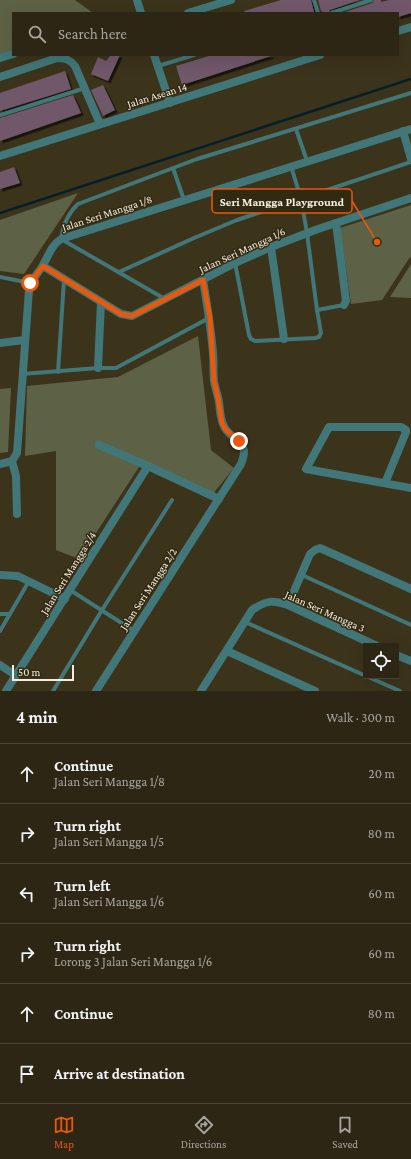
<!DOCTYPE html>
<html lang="en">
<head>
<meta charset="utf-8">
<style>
	:root { --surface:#2d2614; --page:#352e1d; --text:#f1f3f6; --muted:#a7a5a0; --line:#484334; --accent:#ea580c }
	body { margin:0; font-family:"Crimson Pro",serif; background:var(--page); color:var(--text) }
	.controls { position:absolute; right:12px; bottom:12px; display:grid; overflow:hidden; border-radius:0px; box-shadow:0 4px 16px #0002 }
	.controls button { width:36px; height:36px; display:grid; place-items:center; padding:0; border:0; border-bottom:1px solid var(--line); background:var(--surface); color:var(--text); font:20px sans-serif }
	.scale { position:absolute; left:12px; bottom:10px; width:62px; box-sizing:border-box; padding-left:4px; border:2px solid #f5efe1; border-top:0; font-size:11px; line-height:14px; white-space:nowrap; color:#f5efe1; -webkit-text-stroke:3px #322911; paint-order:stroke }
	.stop { position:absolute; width:12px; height:12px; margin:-9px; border:3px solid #ea580c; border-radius:50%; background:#fff }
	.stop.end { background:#ea580c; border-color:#fff; box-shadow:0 1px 4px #0008 }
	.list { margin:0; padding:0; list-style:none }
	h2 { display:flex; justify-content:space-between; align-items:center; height:52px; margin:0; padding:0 16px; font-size:17px }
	h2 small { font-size:13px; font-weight:400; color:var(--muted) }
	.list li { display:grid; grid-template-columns:26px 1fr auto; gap:12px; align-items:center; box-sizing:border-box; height:60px; padding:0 16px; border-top:1px solid var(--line) }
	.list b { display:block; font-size:15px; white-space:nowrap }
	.list p { margin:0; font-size:13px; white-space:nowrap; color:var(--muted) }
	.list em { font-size:13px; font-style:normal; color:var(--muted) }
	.icon { flex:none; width:22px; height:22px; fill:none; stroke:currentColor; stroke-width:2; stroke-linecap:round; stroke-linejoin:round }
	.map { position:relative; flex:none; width:411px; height:691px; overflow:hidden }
	.search { position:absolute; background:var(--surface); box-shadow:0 4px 16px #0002; left:12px; right:12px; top:12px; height:44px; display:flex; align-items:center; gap:10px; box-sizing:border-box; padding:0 14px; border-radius:0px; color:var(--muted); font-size:15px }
	.sheet { height:412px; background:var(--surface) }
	nav { display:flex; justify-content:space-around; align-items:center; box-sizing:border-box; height:56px; border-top:1px solid var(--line); background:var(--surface); font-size:11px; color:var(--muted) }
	nav a { display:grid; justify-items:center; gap:2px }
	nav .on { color:var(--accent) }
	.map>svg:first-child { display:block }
</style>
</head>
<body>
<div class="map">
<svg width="411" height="691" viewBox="0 0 411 691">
	<defs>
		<filter id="shadow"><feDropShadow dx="2.5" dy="2.5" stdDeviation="0" flood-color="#0009"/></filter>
	</defs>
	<rect width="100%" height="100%" fill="#3c331b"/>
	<!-- green -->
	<g fill="#5d6247">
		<polygon points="0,0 75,0 93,13 13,13 13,55 0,59"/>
		<polygon points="78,193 24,274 0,271 0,220"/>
		<polygon points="411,205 411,258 410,257 382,300 351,304 340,228"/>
		<polygon points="411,264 411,298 390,297"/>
		<polygon points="198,336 211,450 234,468 212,495 139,467 79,559 56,550 56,451 25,456 27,386 118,377"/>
		<polygon points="11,388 8,452 0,453 0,389"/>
	</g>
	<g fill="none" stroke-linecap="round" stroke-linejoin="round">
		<!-- stream -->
		<polyline stroke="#041f2c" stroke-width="2.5" points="0,213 411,79"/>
	</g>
	<!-- building -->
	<g fill="#6f586a" filter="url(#shadow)">
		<polygon points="281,0 311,0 314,12 310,13 245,13 244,11"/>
		<polygon points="318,0 360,0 330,10 328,13 323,13 322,11 321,11"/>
		<polygon points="374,0 381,0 381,2 389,0 411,0 411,13 398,17 398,13 342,13 372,3"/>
		<polygon points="113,55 120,55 108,81 91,74 98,57 106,61 110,56"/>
		<polygon points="212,55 271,55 271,56 182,85 176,66"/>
		<polygon points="65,71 71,89 0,111 0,93"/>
		<polygon points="103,85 115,110 103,116 91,90"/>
		<polygon points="73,95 81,113 0,141 0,118"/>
		<polygon points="14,167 20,183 0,189 0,172"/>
	</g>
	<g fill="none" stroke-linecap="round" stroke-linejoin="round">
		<!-- service -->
		<g stroke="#417778" stroke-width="4">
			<polyline points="314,0 318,13"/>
			<polyline points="331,13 371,0"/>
			<polyline points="158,66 194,55"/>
			<polyline points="0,115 85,88"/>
			<polyline points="296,129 307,161"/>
			<polyline points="291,166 301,199 307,233 317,310"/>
			<polyline points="173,168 184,200"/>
			<polyline points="235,263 249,335 251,339 255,341 315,338 319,337 321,333 317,310 344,305"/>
			<polyline points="119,272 194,238 237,220 411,162"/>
			<polyline points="0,277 30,283"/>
			<path d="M 165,299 L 61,239 C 63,226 68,213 78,204 L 197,159 L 411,93"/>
			<polyline points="58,372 64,280"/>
			<polyline points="22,374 98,368 116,368 209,318"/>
			<polyline points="302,575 411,625"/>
			<polyline points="70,590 134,631"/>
			<polyline points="0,614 10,614"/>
			<polyline points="245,622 366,676"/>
			<polyline points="0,631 29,581"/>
			<polyline points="366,676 400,691"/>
			<polyline points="53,691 102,610 172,500"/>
		</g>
		<!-- minor -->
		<g stroke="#417778" stroke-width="8">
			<polyline points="137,0 141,13"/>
			<polyline points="188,13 231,0"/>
			<polyline points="398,31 411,27"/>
			<polyline points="154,55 170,103"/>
			<polyline points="0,58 13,54"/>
			<path d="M 0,77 L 57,58 C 64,58 70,59 75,66 L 100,124"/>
			<polyline points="403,131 411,159"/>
			<polyline points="0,156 320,55"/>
			<polyline points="336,223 346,301 344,305"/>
			<polyline points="271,247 284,339"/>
			<polyline points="43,266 121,314 132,316 235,263 271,247 318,229 411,198"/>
			<polyline points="0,343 24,340"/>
			<polyline points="98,368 101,302"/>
			<polyline points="99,445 148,466 219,499"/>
			<polyline points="0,464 12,461"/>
			<polyline points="385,483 406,432 406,430 401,427 329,427 306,469 411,488"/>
			<path d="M 17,514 L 16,476 L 12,461 L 17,453 L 29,290 C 31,278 38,275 43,265 C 49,255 51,246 61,239 L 411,129"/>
			<polyline points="0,575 18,576 65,599"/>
			<polyline points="288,605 310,554 315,550 320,548 411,589"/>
			<polyline points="227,651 315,691"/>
			<polyline points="396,655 411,661"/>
			<polyline points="0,665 15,675"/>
			<polyline points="6,691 148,466"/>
			<path d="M 96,691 L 241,464 C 252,438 229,442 223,424 C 220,417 220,409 219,402 C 218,395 215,388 214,381 C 213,372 214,363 213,353 C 211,329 207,304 203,280"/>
			<path d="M 201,691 L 252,610 C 267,600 272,600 288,605 L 377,646"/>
		</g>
	</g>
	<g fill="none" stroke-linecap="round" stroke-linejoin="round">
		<!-- route -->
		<polyline stroke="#ea580c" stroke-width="5" points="30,283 43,266 121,314 132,316 203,280 210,318 214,381 218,398 222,423 226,430 239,441"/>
	</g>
	<g text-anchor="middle" stroke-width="3" stroke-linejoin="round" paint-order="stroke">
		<!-- street labels -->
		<g font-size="11" fill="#f5efe1" stroke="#322911">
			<text transform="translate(157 95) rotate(-17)" y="4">Jalan Asean 14</text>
			<text transform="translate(107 213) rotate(-18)" y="4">Jalan Seri Mangga 1/8</text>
			<text transform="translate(242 250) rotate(-25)" y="4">Jalan Seri Mangga 1/6</text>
			<text transform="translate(68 573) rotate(-58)" y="4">Jalan Seri Mangga 2/4</text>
			<text transform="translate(148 589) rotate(-57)" y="4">Jalan Seri Mangga 2/2</text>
			<text transform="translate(325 611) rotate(24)" y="4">Jalan Seri Mangga 3</text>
		</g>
	</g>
	<!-- callouts -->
	<path fill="none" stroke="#e8590c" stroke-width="1.5" d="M377 242L352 201"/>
	<circle fill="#e8590c" stroke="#322911" stroke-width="1.5" cx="377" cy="242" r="4"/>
	<rect fill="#322911" stroke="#e8590c" stroke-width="1.5" x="212" y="189" width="140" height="24" rx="4"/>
	<g font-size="12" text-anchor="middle" font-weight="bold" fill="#f5efe1">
		<text x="282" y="206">Seri Mangga Playground</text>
	</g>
</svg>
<div class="controls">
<button><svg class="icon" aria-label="locate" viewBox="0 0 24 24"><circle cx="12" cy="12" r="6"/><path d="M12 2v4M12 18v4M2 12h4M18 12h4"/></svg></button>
</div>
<div class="scale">50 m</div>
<div class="stop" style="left:30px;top:283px"></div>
<div class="stop end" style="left:239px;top:441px"></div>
<div class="search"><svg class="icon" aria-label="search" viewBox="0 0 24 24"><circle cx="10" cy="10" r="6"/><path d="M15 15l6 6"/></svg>Search here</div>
</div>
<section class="sheet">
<h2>4 min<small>Walk · 300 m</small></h2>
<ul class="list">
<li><svg class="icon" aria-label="ahead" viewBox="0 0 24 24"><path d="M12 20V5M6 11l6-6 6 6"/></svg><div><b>Continue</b><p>Jalan Seri Mangga 1/8</p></div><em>20 m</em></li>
<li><svg class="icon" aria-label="right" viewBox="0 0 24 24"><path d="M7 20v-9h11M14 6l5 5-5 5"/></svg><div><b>Turn right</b><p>Jalan Seri Mangga 1/5</p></div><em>80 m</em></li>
<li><svg class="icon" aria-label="left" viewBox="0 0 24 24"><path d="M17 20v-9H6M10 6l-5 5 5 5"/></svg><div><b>Turn left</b><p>Jalan Seri Mangga 1/6</p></div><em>60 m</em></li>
<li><svg class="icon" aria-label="right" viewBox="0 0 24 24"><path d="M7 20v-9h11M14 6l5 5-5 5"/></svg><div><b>Turn right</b><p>Lorong 3 Jalan Seri Mangga 1/6</p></div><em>60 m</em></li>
<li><svg class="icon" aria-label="ahead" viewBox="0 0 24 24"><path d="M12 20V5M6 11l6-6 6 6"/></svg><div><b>Continue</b></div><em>80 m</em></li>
<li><svg class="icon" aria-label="arrive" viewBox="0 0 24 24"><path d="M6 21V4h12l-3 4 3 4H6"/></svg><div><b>Arrive at destination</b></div></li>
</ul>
</section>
<nav>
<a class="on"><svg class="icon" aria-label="map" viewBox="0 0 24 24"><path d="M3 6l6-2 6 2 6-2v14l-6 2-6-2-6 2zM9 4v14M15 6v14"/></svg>Map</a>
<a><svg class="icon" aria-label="directions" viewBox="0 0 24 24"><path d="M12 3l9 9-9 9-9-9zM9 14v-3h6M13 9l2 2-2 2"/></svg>Directions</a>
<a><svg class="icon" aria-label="saved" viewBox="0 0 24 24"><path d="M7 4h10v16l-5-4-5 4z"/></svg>Saved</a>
</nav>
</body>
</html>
